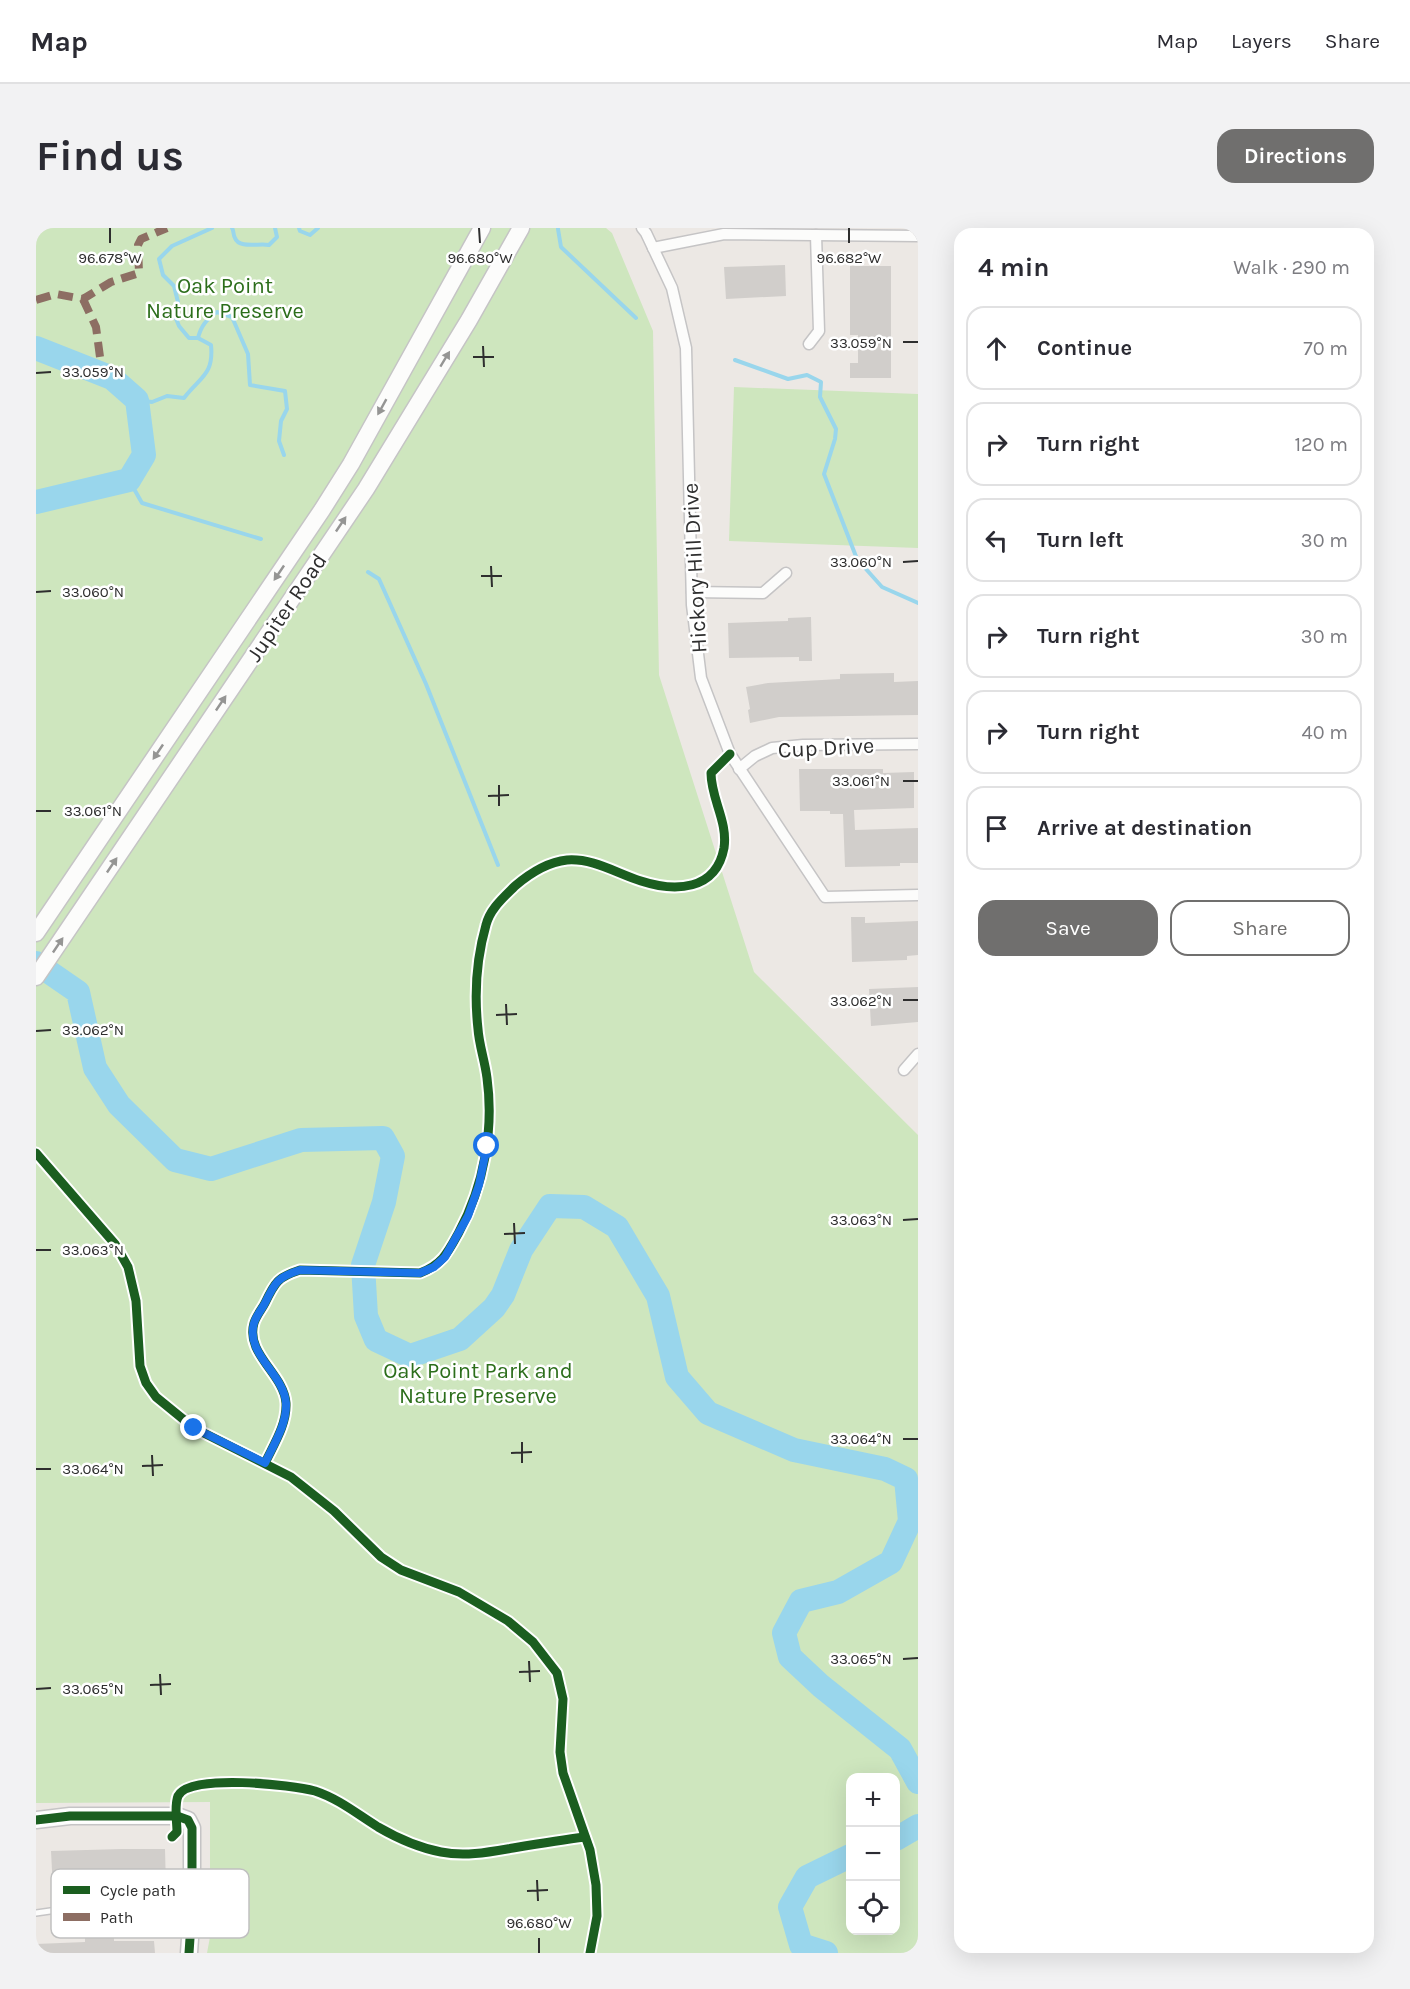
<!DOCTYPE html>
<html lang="en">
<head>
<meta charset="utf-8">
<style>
	:root { --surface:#fff; --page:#f2f2f3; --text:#2b2b33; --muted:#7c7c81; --line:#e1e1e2; --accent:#706f6e }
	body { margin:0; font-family:Karla,sans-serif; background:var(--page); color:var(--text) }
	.controls { position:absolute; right:18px; bottom:18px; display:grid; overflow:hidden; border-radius:12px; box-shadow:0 6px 24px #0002 }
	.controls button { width:54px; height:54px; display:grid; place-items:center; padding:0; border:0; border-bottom:2px solid var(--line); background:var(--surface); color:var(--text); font:30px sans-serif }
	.stop { position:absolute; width:18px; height:18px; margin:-14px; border:4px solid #1a73e8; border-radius:50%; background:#fff }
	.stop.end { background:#1a73e8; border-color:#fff; box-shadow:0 2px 6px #0008 }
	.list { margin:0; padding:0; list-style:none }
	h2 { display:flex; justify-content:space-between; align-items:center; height:78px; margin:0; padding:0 24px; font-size:26px }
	h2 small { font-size:20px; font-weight:400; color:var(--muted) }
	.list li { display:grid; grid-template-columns:39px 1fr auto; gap:18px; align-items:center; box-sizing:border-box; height:84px; margin:0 12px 12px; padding:0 12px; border:2px solid var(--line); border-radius:18px }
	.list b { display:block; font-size:22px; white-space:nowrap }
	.list em { font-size:20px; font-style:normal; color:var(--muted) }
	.actions { display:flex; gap:12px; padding:18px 24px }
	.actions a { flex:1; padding:14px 0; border:2px solid var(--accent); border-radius:18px; text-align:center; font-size:21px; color:var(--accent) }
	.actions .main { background:var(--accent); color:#fff }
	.icon { flex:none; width:33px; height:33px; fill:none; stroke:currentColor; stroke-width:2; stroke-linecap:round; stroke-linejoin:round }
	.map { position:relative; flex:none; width:882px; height:1725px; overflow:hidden; border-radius:18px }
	header { display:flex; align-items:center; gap:36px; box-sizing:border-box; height:84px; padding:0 30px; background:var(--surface); border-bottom:2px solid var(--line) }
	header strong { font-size:28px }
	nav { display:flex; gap:33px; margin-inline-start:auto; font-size:21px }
	.intro { display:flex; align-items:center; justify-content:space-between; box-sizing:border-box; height:144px; padding:0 36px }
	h1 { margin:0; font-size:42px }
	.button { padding:15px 27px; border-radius:18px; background:var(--accent); color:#fff; font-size:21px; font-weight:700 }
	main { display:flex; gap:36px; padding:0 36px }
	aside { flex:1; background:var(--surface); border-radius:18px; box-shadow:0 6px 24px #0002 }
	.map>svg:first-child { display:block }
</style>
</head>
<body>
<header>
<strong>Map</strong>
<nav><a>Map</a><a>Layers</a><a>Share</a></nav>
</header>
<div class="intro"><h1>Find us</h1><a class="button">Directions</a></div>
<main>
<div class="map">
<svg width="882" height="1725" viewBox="0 0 882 1725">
	<rect width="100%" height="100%" fill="#ece8e4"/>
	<!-- green -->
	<g fill="#cee6be" fill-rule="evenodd">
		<path d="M 0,0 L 570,0 L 576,5 L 617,103 L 623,447 L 718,744 L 882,907 L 882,1725 L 171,1725 L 174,1709 L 174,1574 L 0,1575 ZM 814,1550 L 860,1550 L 860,1702 L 814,1702 Z"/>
		<polygon points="698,159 882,166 882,320 693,313"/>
	</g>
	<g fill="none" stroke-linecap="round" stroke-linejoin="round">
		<!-- stream -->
		<g stroke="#99d6ec" stroke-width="4">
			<path d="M 196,0 C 198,3 197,7 199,10 C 203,21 223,15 233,17 L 241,9 L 239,0"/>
			<polyline points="263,0 264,3 274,7 282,0"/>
			<polyline points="522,1 525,19 600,90"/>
			<path d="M 162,110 C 165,98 170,92 181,84 L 196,89 L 212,126 L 214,157 L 249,163 L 251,181 L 245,193 L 243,213 L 248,227"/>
			<polyline points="699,132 752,151 771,147 785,154 784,169 800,201 799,211 788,246 821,331 846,359 882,375"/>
			<path d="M 101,172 L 116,174 L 131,168 L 148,170 C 164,149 178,147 175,117 L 162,110 L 153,110 L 143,98 L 139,88 L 142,74 L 138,58 L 127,47 L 123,31 L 136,18 L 176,0"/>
			<polyline points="93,252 106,275 225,311"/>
			<polyline points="332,344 343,351 390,456 462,637"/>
		</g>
		<!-- river -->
		<g stroke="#99d6ec" stroke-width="24">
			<polyline points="0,120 76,150 101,172 108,227 93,252 0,274"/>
			<polyline points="0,735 42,764 59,840 83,877 139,932 175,941 265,912 347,910 357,928 348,974 327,1037 330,1088 340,1112 374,1128 424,1111 458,1080 467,1067 485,1022 514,978 548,979 581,999 622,1068 641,1149 672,1185 758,1222 849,1241 870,1251 874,1293 855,1334 802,1364 765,1373 748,1405 754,1429 785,1458 864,1521 882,1554"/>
			<polyline points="860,1611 882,1598"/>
			<polyline points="790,1725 765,1717 754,1679 771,1649 814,1628"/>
		</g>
	</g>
	<!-- building -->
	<g fill="#d1cecb">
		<polygon points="749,37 750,68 690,71 688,39"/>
		<polygon points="814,38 855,38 855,150 814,150 814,135 822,135 822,107 814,107"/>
		<polygon points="775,389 776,433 763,433 763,429 693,430 692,395 752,393 752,390"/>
		<polygon points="858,445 858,454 882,453 882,487 743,489 714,495 712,482 714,481 710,459 732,455 804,451 804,446"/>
		<polygon points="763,541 847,541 847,545 878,544 878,580 818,582 819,602 882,600 882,635 864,635 864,638 809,639 807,586 794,586 794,583 764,583"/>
		<polygon points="815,689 829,689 829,695 882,693 882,727 871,728 871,732 816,734"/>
		<polygon points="882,759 882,794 835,798 833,761"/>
		<polygon points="86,1621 129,1621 130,1659 98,1659 98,1656 46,1658 46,1661 17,1662 15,1623"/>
		<polygon points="63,1709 78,1709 78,1713 118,1713 119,1725 0,1725 0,1716 49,1714 49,1710"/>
	</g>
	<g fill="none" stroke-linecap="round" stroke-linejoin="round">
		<!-- lane casing -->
		<g stroke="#c5c4c5" stroke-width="8">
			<polyline id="lane" points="0,1685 42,1679 154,1681"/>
		</g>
		<!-- street casing -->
		<g stroke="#c5c4c5" stroke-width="13">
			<g id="street">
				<polyline points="606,0 610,5 636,60 650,120 656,377 665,450 694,526 789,669 882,667"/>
				<polyline points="617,20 688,6 882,8"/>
				<polyline points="773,116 783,103 780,7"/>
				<polyline points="656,364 727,365 750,345"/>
				<polyline points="703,541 719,528 736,520 767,517 882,516"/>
				<polyline points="868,842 882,826"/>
			</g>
		</g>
		<!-- secondary casing -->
		<g stroke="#c5c4c5" stroke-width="19">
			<g id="secondary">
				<polyline points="0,705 286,282 315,236 446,0"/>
				<polyline points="0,749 330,261 433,92 485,0"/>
				<polyline points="0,1592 34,1588 141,1588 152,1592 156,1600 156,1681 153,1725"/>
			</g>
		</g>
		<!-- lane -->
		<use href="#lane" stroke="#fcfcfb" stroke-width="5"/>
		<!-- street -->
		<use href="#street" stroke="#fcfcfb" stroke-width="10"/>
		<!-- secondary -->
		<use href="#secondary" stroke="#fcfcfb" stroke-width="16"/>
		<!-- quiet -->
		<g stroke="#8d6e63" stroke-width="8" stroke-dasharray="15 8" stroke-linecap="butt">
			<polyline points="47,71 60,99 64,129"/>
			<polyline points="0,72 20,66 47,71 75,54 103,45 102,17 105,11 131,0"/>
		</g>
		<!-- cycleway casing -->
		<g stroke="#fff" stroke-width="13">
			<g id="cycleway">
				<polyline points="0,925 79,1016 92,1039 100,1073 104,1138 110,1155 120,1169 158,1200 255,1249 298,1283 345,1329 365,1342 423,1364 472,1393 497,1414 521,1445 527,1471 524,1524 527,1545 554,1622 560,1657 561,1688 554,1725"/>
				<path d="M 229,1235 C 238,1216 251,1196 250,1175 C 248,1146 209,1126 218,1095 C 220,1088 226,1081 229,1075 C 239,1054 242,1049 264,1042 L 384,1045 C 407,1036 412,1024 423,1004 C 448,958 458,901 451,850 C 449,833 443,817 442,801 C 438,765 440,732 450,697 C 454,681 467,670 479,658 C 493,646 512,634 531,632 C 557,630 580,645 605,653 C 639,664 680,663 688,620 C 692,593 675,571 675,545 L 694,526"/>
				<polyline points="0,1592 34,1588 141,1588 152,1592 156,1600 156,1681 153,1725"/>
				<path d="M 136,1609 L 141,1604 C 141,1594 138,1578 142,1568 C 153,1545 257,1557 279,1563 C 303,1571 321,1586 342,1599 C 361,1610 384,1620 405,1624 C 429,1629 454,1624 477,1620 C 501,1616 525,1612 549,1609"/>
			</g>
		</g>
		<!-- cycleway -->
		<use href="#cycleway" stroke="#1b5e20" stroke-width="9"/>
	</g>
	<!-- one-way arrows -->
	<defs><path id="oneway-solid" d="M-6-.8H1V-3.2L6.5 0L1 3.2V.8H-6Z" transform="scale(1.5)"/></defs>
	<g fill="#959594">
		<use href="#oneway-solid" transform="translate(409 131) rotate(-59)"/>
		<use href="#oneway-solid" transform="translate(346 179) rotate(119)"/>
		<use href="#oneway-solid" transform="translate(305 296) rotate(-56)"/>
		<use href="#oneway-solid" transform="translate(243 345) rotate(124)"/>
		<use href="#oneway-solid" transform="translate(185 475) rotate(-56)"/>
		<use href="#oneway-solid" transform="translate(122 524) rotate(124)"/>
		<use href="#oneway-solid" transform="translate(76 637) rotate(-56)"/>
		<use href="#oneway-solid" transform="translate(22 717) rotate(-56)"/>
	</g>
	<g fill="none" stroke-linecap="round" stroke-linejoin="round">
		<!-- route -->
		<path stroke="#1a73e8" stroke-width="8" d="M 158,1200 L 229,1235 C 238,1216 251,1196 250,1175 C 248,1146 209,1126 218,1095 C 220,1088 226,1081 229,1075 C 239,1054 242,1049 264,1042 L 384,1045 L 398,1039 L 409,1029 L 432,988 L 443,957 L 451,918"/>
	</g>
	<!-- ticks -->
	<path fill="none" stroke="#2e2e2e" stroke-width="2" d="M 74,0 L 74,15M 443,0 L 444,15M 813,0 L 813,15M 867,114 L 882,114M 447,118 L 448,139M 437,129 L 458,129M 0,145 L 15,144M 867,334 L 882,333M 455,338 L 456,359M 445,348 L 466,348M 0,364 L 15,363M 867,553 L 882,553M 463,557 L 463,578M 452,568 L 473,567M 0,583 L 15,583M 867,772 L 882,772M 470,776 L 471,797M 460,787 L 481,786M 0,803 L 15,802M 867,992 L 882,991M 478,995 L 479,1016M 468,1006 L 489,1005M 0,1022 L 15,1022M 867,1211 L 882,1211M 486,1214 L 486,1235M 475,1225 L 496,1224M 116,1227 L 117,1248M 106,1238 L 127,1237M 0,1241 L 15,1241M 867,1431 L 882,1430M 493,1433 L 494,1454M 483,1444 L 504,1443M 124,1446 L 125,1467M 114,1457 L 135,1456M 0,1461 L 15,1460M 501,1652 L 502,1673M 491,1663 L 512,1662M 503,1710 L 503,1725"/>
	<g text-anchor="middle" stroke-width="5" stroke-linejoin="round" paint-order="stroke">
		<!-- park labels -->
		<g font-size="22" fill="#2c6e1b" stroke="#fff">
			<text x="189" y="65">Oak Point<tspan x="189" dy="25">Nature Preserve</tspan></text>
			<text x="442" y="1150">Oak Point Park and<tspan x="442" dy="25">Nature Preserve</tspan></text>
		</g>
		<!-- street labels -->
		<g font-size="22" fill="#2e2e2e" stroke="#fff">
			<text transform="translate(658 340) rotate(-93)" y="8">Hickory Hill Drive</text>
			<text transform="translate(250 379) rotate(-56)" y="8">Jupiter Road</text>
			<text transform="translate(790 519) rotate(-3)" y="8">Cup Drive</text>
		</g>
	</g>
	<!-- legend -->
	<rect x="15" y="1641" width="198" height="69" rx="9" fill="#fff" stroke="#c0c0c0" stroke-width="1.5"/>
	<rect x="27" y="1658" width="27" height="8" fill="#1b5e20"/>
	<rect x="27" y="1685" width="27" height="8" fill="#8d6e63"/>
	<g font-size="16" fill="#2e2e2e">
		<text x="64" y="1668">Cycle path</text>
		<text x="64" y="1695">Path</text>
	</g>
	<g font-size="15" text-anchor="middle" fill="#2e2e2e" stroke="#fff" stroke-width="5" stroke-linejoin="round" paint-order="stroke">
		<text x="74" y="35">96.678°W</text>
		<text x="444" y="35">96.680°W</text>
		<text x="813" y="35">96.682°W</text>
		<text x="825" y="120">33.059°N</text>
		<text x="57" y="149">33.059°N</text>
		<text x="825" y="339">33.060°N</text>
		<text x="57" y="369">33.060°N</text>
		<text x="825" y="558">33.061°N</text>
		<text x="57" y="588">33.061°N</text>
		<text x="825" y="778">33.062°N</text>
		<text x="57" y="807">33.062°N</text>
		<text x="825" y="997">33.063°N</text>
		<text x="57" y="1027">33.063°N</text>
		<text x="825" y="1216">33.064°N</text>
		<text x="57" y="1246">33.064°N</text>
		<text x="825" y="1436">33.065°N</text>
		<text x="57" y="1466">33.065°N</text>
		<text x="503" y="1700">96.680°W</text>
	</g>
</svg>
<div class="controls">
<button>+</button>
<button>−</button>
<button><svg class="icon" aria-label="locate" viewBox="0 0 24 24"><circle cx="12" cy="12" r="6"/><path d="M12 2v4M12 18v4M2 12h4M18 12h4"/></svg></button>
</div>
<div class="stop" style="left:451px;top:918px"></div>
<div class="stop end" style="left:158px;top:1200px"></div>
</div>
<aside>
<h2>4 min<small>Walk · 290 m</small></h2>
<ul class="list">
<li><svg class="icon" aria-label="ahead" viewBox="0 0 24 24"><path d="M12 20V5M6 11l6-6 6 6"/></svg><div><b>Continue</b></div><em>70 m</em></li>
<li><svg class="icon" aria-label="right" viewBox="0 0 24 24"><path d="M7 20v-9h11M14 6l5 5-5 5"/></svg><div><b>Turn right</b></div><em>120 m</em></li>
<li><svg class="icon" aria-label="left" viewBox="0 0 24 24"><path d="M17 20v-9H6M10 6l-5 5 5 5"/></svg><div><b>Turn left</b></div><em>30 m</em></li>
<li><svg class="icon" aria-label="right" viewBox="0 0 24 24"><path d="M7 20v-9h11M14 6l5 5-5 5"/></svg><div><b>Turn right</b></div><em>30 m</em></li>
<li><svg class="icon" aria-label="right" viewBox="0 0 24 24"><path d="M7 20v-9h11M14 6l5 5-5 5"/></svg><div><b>Turn right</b></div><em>40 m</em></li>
<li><svg class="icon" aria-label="arrive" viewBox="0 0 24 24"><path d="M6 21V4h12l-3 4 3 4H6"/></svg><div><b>Arrive at destination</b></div></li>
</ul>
<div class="actions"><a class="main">Save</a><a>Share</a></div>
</aside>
</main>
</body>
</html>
